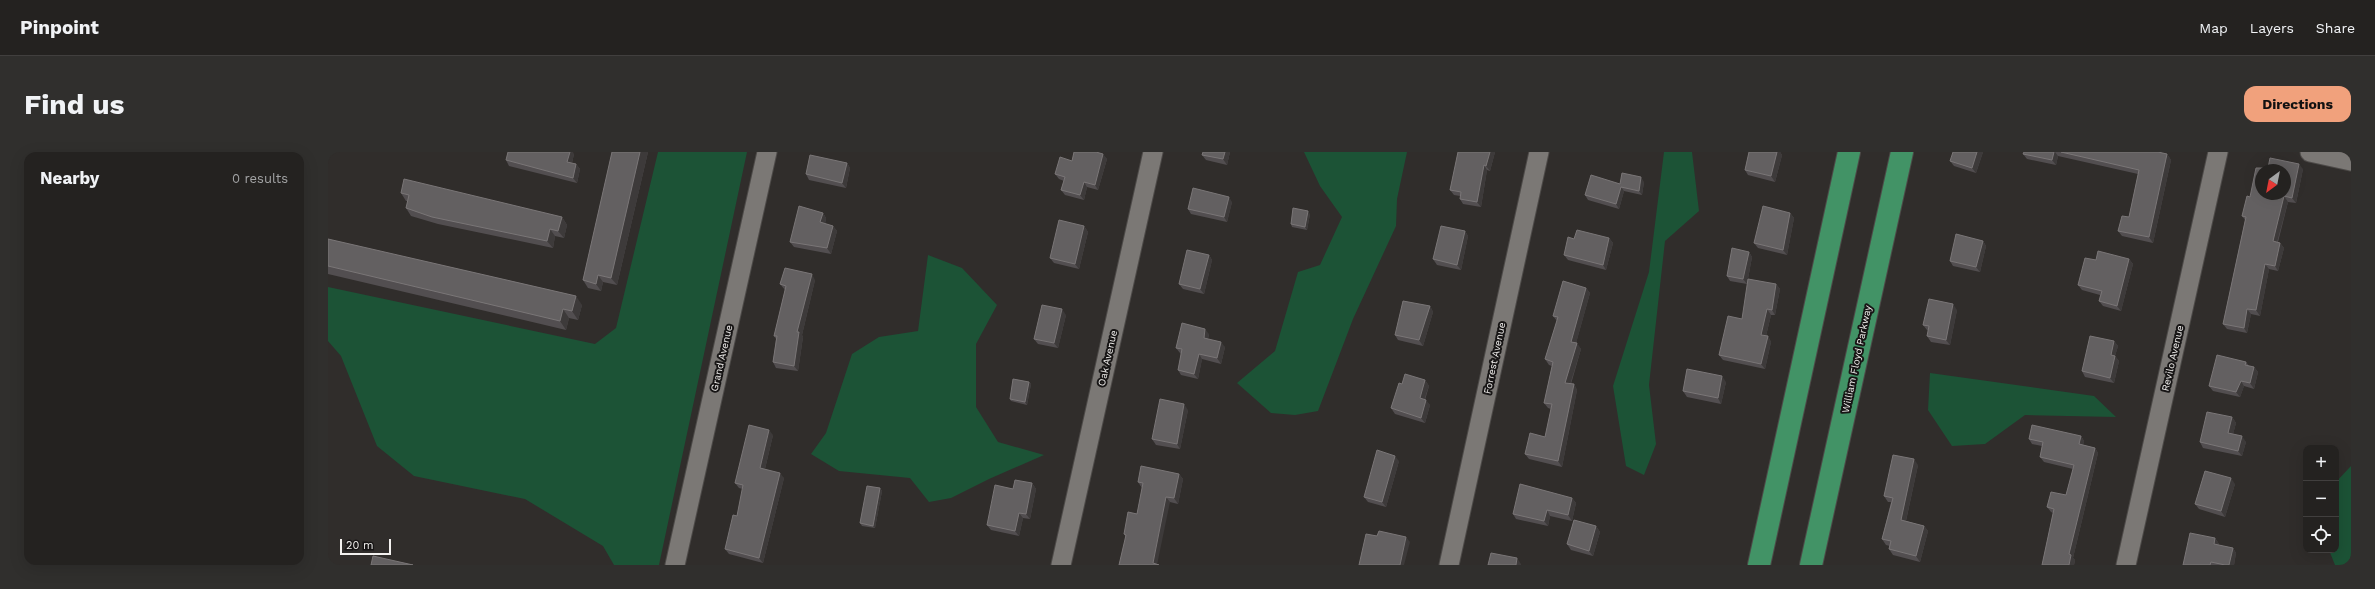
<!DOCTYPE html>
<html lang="en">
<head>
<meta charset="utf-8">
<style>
	:root { --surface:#242220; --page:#302f2d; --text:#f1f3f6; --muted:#a3a4a5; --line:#413f3e; --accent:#f1a17c }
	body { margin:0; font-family:"Work Sans",sans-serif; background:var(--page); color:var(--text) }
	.controls { position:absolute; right:12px; bottom:12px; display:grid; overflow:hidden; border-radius:8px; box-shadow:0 4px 16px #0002 }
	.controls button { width:36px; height:36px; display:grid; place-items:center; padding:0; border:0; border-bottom:1px solid var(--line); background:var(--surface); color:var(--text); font:20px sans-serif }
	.compass { position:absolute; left:1927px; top:12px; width:36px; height:36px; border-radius:50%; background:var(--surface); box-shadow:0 4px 16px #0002; rotate:212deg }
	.scale { position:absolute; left:12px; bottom:10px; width:51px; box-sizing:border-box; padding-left:4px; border:2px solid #f3f1ef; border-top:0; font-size:11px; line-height:14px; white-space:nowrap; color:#f3f1ef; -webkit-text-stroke:3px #171515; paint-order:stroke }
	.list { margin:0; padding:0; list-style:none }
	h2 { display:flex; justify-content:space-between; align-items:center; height:52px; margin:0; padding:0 16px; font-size:17px }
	h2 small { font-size:13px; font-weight:400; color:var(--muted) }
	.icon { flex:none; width:22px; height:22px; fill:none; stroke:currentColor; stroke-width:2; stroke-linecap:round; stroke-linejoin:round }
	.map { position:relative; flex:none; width:2023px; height:413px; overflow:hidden; border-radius:12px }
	header { display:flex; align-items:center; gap:24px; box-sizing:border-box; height:56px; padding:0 20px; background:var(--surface); border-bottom:1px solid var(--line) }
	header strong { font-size:19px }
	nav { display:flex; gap:22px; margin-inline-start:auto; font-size:14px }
	.intro { display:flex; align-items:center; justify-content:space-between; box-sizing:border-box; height:96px; padding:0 24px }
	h1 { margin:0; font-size:28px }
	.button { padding:10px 18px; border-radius:12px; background:var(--accent); color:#111; font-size:14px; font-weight:700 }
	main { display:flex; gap:24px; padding:0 24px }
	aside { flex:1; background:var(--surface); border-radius:12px; box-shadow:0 4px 16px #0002 }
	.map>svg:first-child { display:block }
</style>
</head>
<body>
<header>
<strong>Pinpoint</strong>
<nav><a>Map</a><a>Layers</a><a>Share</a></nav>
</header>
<div class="intro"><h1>Find us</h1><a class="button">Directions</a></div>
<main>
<aside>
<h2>Nearby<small>0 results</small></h2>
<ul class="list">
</ul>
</aside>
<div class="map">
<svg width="2023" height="413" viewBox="0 0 2023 413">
	<rect width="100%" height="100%" fill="#302d2b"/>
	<!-- green -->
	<g fill="#1c5336">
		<polygon points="330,0 419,0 331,413 286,413 275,394 197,347 86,324 49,294 13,204 0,189 0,135 267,192 288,176"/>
		<polygon points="976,0 1079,0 1069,47 1068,74 1025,167 990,259 967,263 943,261 909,231 947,199 970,120 992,113 1014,65 992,34"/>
		<polygon points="1336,0 1364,0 1371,59 1337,89 1321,233 1328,292 1316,323 1298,314 1285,234 1321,120"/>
		<polygon points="600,103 634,116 669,153 648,192 648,255 670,290 716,303 661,327 623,346 601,350 582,326 511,319 483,302 498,281 524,202 551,185 590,179"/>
		<polygon points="1602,221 1766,244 1788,265 1697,263 1657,292 1624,294 1600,258"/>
		<polygon points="2023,314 2023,413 2007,413 2001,398 2008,398 2008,330"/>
	</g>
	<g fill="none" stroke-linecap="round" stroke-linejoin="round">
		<!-- minor casing -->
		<g stroke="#4d4a48" stroke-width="21">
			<g id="minor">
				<polyline points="1982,0 2023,9"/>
				<polyline points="347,413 439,0"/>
				<polyline points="733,413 825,0"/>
				<polyline points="1121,413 1211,0"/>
				<polyline points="1798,413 1890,0"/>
			</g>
		</g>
		<!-- trunk casing -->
		<g stroke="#4d4a48" stroke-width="24">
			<g id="trunk">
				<polyline points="1431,413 1521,0"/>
				<polyline points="1483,413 1574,0"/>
			</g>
		</g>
		<!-- minor -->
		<use href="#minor" stroke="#7b7875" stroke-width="19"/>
		<!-- trunk -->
		<use href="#trunk" stroke="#429366" stroke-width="22"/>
	</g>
	<!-- wall -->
	<g fill="#524e50">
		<polygon points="284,0 320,0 289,133 275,130 273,139 260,136 255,128"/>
		<polygon points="875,0 902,0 899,13 878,8 874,3"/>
		<polygon points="1130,0 1167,0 1162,19 1159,18 1153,55 1135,52 1132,47 1132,44 1126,43 1122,38"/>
		<polygon points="1421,0 1452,0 1454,3 1447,30 1420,23 1417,18"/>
		<polygon points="1655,0 1648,21 1626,14 1622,9"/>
		<polygon points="1696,0 1830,0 1839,2 1843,8 1825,91 1794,84 1790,79 1801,65 1810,22 1730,4 1728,13 1699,7 1695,2"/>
		<polygon points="773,1 779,7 770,38 759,35 756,48 737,43 733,38 736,29 731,27 727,22 744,9"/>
		<polygon points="246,2 244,11 248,12 252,17 249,31 181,14 178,8"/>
		<polygon points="519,11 522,16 518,36 481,28 478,22"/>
		<polygon points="1975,17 1968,51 1960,50 1950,90 1952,91 1956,96 1950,119 1941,117 1932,164 1923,162 1919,181 1899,177 1895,172 1917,68 1914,64 1922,45"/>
		<polygon points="1316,30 1314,43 1296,39 1291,57 1260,48 1257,43 1292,32"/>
		<polygon points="73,41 234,65 239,73 236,86 227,84 225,96 110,72 83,64 78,56 80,49 78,49"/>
		<polygon points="904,50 899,70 863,62 860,57"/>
		<polygon points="495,61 498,66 497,72 505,74 509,79 503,102 466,95 462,90"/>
		<polygon points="1462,61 1466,66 1459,103 1430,96 1426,91"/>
		<polygon points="982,62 979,78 964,75 963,72"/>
		<polygon points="756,74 760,80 751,117 726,111 722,106"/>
		<polygon points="1137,79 1140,84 1133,118 1109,113 1105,107"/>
		<polygon points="1281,86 1285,91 1278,118 1240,108 1236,103 1246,87"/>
		<polygon points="0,87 254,153 250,168 241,166 238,178 0,122"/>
		<polygon points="1655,89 1658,94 1652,120 1625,114 1622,109"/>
		<polygon points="1421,100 1424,105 1419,132 1402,129 1399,124"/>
		<polygon points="881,103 884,108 876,142 855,137 851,132"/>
		<polygon points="1801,107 1805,112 1793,159 1775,154 1771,149 1772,143 1754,138 1750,133 1768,108"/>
		<polygon points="487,128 474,183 475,185 470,219 448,216 445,210 448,187 446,184 457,138 452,132"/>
		<polygon points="1448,132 1452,137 1447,163 1443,163 1438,184 1440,184 1443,190 1437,217 1395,208 1391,203 1414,167"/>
		<polygon points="1258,136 1262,141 1248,191 1253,197 1243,232 1246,232 1249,238 1234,315 1201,307 1197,302 1217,285 1223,257 1220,256 1216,251 1224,214 1221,213 1217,207 1229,169 1225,164"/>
		<polygon points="1102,154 1105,160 1095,194 1070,188 1067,183"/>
		<polygon points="1629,158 1622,193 1603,190 1599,184 1601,179 1599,178 1595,173"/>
		<polygon points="738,163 730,196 710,192 706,187"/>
		<polygon points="881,182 880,187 897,195 893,212 874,207 870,227 853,223 850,218 853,202 852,201 848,196"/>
		<polygon points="1786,189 1790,194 1787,204 1791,209 1786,231 1757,225 1754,219"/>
		<polygon points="1918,210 1921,214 1926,215 1930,220 1926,237 1916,234 1912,245 1885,239 1881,234"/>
		<polygon points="1097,228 1101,234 1097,248 1102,253 1097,271 1067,262 1063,256 1074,232"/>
		<polygon points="701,230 703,232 699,253 683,249 682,247"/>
		<polygon points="1398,230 1393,252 1359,245 1355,239"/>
		<polygon points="860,258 852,297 828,293 824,287"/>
		<polygon points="1904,265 1908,271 1905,282 1918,290 1914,304 1875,296 1872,290"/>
		<polygon points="445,283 437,317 456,326 435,411 401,402 397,397 409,364 415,337 411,336 407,331"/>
		<polygon points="1753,284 1756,289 1755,293 1767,296 1770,301 1745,406 1747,408 1746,413 1714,413 1725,361 1723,360 1719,355 1738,343 1745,317 1716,310 1712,305 1714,294 1704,292 1701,287"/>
		<polygon points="1071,309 1058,355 1040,350 1036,345"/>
		<polygon points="1590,313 1578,369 1596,374 1600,379 1592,410 1565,403 1561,397 1562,394 1558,393 1554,387 1563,350 1560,350 1556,344"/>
		<polygon points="851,322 855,327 850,352 842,350 791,413 798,385 796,382 809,362 814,336 810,330"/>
		<polygon points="704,331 708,337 702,367 695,366 691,384 663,378 659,373 685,337"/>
		<polygon points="1907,332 1897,365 1871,357 1867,352"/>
		<polygon points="552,336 554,339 547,376 534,374 532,371"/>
		<polygon points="1244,346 1248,351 1244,369 1222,364 1220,374 1188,367 1185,362"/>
		<polygon points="1268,374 1272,380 1265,404 1243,398 1239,392"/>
		<polygon points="1887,386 1891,392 1890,393 1905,396 1908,401 1906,413 1855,413"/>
	</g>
	<!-- shaded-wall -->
	<g fill="#3d3a3a">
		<polygon points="242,0 245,0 246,2 243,15 239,10"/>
		<polygon points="312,0 320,0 289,133 283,126"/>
		<polygon points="897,0 902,0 899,13 895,7"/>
		<polygon points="1162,0 1167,0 1162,19 1158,14"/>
		<polygon points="1449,0 1452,0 1454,3 1447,30 1443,24"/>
		<polygon points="1649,0 1655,0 1648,21 1644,16"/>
		<polygon points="1726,0 1727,0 1730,4 1728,13 1724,8"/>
		<polygon points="775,2 779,7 770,38 767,33"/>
		<polygon points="1839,2 1843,8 1825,91 1821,85"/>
		<polygon points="519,11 522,16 518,36 514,31"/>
		<polygon points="248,12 252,17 249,31 245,26"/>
		<polygon points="1971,12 1975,17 1968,51 1964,46"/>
		<polygon points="1156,13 1159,18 1153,55 1149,50"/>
		<polygon points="1313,25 1316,30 1314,43 1311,39"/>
		<polygon points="756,30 759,35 756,48 752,43"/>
		<polygon points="1293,35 1296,39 1291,57 1288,52"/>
		<polygon points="1956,44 1960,50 1948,94 1945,89"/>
		<polygon points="901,45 904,50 899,70 896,65"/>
		<polygon points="980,59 982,62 979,78 977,75"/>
		<polygon points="495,61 498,66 496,76 492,70"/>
		<polygon points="1462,61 1466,66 1459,103 1455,98"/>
		<polygon points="234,65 239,73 236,86 230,79"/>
		<polygon points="505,74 509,79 503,102 499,96"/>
		<polygon points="756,74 760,80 751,117 747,112"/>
		<polygon points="222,77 227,84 225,96 219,89"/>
		<polygon points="1137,79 1140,84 1133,118 1129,113"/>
		<polygon points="1281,86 1285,91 1278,118 1275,113"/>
		<polygon points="1655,89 1658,94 1652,120 1648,115"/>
		<polygon points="1952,91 1956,96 1950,119 1947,114"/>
		<polygon points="1421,100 1424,105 1419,132 1415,127"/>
		<polygon points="881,103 884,108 876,142 872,137"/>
		<polygon points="1801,107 1805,112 1793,159 1789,154"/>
		<polygon points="1937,112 1941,117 1932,164 1928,158"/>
		<polygon points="484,122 487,128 474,183 475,185 470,219 466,214 469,180"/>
		<polygon points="270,123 275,130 273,139 268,132"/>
		<polygon points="1448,132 1452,137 1447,163 1444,158"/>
		<polygon points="1258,136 1262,141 1247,195 1243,190"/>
		<polygon points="248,144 254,153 250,168 244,159"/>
		<polygon points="1625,152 1629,158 1622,193 1618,188"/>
		<polygon points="1102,154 1105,160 1095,194 1091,188"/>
		<polygon points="235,157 241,166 238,178 232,169"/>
		<polygon points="734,157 738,163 730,196 726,191"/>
		<polygon points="1439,157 1443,163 1437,188 1433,183"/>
		<polygon points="1919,157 1923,162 1919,181 1916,176"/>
		<polygon points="877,177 881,182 879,191 876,186"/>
		<polygon points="1440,184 1443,190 1437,217 1433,212"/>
		<polygon points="1786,189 1790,194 1787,204 1791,209 1786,231 1782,226 1783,203"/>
		<polygon points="893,190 897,195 893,212 889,206"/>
		<polygon points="1249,191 1253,197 1241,236 1237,231"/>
		<polygon points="871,202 874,207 870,227 866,222"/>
		<polygon points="1926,215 1930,220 1926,237 1922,231"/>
		<polygon points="1394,224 1398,230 1393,252 1390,246"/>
		<polygon points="1097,228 1101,234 1095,251 1092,246"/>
		<polygon points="1913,229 1916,234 1912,245 1908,240"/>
		<polygon points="701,230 703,232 699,253 697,250"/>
		<polygon points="1246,232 1249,238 1234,315 1230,309"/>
		<polygon points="1098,248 1102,253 1097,271 1093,266"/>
		<polygon points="856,252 860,258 852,297 849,292"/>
		<polygon points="1904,265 1908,271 1904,286 1900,281"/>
		<polygon points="441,278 445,283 436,321 432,316"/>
		<polygon points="1753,284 1756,289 1754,298 1751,292"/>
		<polygon points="1914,284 1918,290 1914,304 1910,299"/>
		<polygon points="1767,296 1770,301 1745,406 1747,408 1746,413 1741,413 1741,402"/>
		<polygon points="1067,304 1071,309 1058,355 1054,350"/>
		<polygon points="1586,307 1590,313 1577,373 1573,368"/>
		<polygon points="452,321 456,326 435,411 431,406"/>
		<polygon points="851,322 855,327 850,352 846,346"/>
		<polygon points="1903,326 1907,332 1897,365 1893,359"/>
		<polygon points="704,331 708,337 702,367 698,362"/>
		<polygon points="552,336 554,339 547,376 545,374"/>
		<polygon points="838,345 842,350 829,413 825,411"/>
		<polygon points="1244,346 1248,351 1244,369 1240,363"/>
		<polygon points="1219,358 1222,364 1220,374 1216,369"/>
		<polygon points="691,361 695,366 691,384 687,379"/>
		<polygon points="1268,374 1272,380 1265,404 1261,399"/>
		<polygon points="1596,374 1600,379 1592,410 1588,404"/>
		<polygon points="1078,385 1082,390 1076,413 1072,413"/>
		<polygon points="1887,386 1891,392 1889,397 1886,392"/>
		<polygon points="1905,396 1908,401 1906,413 1901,413"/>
		<polygon points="1189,406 1193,412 1193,413 1188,413"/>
	</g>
	<!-- building -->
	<g fill="#636061" stroke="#7a7677" fill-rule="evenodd">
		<polygon points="180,0 242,0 239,10 248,12 245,26 178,8"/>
		<polygon points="284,0 312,0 283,126 270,123 268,132 255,128"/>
		<polygon points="746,0 768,0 775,2 767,33 756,30 752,43 733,38 737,25 727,22 732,5 744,9"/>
		<polygon points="875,0 897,0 895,7 874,3"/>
		<polygon points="1130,0 1162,0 1158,14 1156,13 1149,50 1132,47 1133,40 1122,38"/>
		<polygon points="1421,0 1449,0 1443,24 1417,18"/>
		<polygon points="1625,0 1649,0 1644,16 1622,9"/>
		<polygon points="1696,0 1726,0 1724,8 1695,2"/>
		<polygon points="1733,0 1830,0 1839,2 1821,85 1790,79 1794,64 1801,65 1811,18"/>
		<polygon points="482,3 519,11 514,31 478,22"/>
		<path d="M 1942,6 L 1971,12 L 1964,46 L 1956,44 L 1945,89 L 1952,91 L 1947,114 L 1937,112 L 1928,158 L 1919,157 L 1916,176 L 1895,172 L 1918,65 L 1914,64 L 1919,44 L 1922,45 L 1928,16 L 1940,16 ZM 1933,18 L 1957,18 L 1957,42 L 1933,42 Z"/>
		<polygon points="1294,21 1313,25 1311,39 1293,35 1288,52 1257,43 1263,23 1292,32"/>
		<polygon points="76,27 234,65 230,79 222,77 219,89 104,65 78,56 81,43 73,41"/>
		<polygon points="865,36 901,45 896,65 860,57"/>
		<polygon points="471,54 495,61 492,70 505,74 499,96 462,90"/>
		<polygon points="1435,54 1462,61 1455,98 1426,91"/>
		<polygon points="965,56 980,59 977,75 963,72"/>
		<polygon points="731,68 756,74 747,112 722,106"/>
		<polygon points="1113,74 1137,79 1129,113 1105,107"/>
		<polygon points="1249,78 1281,86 1275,113 1236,103 1240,85 1246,87"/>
		<polygon points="1628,82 1655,89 1648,115 1622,109"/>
		<polygon points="0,87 248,144 244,159 235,157 232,169 0,114"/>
		<polygon points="1404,96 1421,100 1415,127 1399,124"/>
		<polygon points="859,98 881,103 872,137 851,132"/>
		<polygon points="1770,99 1801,107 1789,154 1771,149 1774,139 1750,133 1757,106 1768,108"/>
		<polygon points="457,116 484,122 469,180 471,180 466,214 445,210 449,184 446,184 458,134 452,132"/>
		<polygon points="1420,127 1448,132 1444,158 1439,157 1433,183 1440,184 1433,212 1391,203 1400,164 1414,167"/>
		<polygon points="1235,129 1258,136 1243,190 1249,191 1237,231 1246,232 1230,309 1197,302 1202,281 1217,285 1224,252 1216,251 1225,210 1217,207 1230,165 1225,164"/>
		<polygon points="1601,147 1625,152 1618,188 1599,184 1601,174 1595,173"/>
		<polygon points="1075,149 1102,154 1091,188 1067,183"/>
		<polygon points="714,153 734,157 726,191 706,187"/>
		<polygon points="854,171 877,177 876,186 893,190 889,206 871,202 866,222 850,218 854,197 848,196"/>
		<polygon points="1762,184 1786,189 1783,203 1787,204 1782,226 1754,219"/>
		<polygon points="1889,203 1918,210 1917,213 1926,215 1922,231 1913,229 1908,240 1881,234"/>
		<polygon points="1359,217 1394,224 1390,246 1355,239"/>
		<polygon points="1077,222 1097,228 1092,246 1098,248 1093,266 1063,256 1071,231 1074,232"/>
		<polygon points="685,227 701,230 697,250 682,247"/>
		<polygon points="832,247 856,252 849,292 824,287"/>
		<polygon points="1879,260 1904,265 1900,281 1914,284 1910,299 1872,290"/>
		<polygon points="421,273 441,278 432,316 452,321 431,406 397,397 405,363 409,364 415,333 407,331"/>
		<polygon points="1704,273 1753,284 1751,292 1767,296 1741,402 1743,403 1741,413 1714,413 1726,357 1719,355 1723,340 1738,343 1746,313 1712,305 1715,290 1701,287"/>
		<polygon points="1049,298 1067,304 1054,350 1036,345"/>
		<polygon points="1565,303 1586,307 1573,368 1596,374 1588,404 1561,397 1563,389 1554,387 1565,346 1556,344"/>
		<polygon points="813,314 851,322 846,346 838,345 825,411 831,413 791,413 798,383 796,382 800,360 809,362 815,331 810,330"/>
		<polygon points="1877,319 1903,326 1893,359 1867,352"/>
		<polygon points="687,328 704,331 698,362 691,361 687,379 659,373 667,333 685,337"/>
		<polygon points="1192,332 1244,346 1240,363 1219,358 1216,369 1185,362"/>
		<polygon points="539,334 552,336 545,374 532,371"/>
		<polygon points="1246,368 1268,374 1261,399 1239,392"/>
		<polygon points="1051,379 1078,385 1072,413 1031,413 1038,382 1049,384"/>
		<polygon points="1862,381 1887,386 1886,392 1905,396 1901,413 1897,413 1883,410 1882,413 1855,413"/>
		<polygon points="1163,401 1189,406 1188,413 1160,413"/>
		<polygon points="45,404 85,413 43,413"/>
	</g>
	<g text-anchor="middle" stroke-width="4" stroke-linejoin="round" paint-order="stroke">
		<!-- street labels -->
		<g font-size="10" fill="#f3f1ef" stroke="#171515">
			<text transform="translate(393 206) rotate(-77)" y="4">Grand Avenue</text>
			<text transform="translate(779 206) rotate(-77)" y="4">Oak Avenue</text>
			<text transform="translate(1166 206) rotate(-78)" y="4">Forrest Avenue</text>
			<text transform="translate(1844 206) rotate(-77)" y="4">Revilo Avenue</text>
			<text transform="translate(1528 207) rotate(-78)" y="4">William Floyd Parkway</text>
		</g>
	</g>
</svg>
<div class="controls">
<button>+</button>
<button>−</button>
<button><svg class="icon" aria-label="locate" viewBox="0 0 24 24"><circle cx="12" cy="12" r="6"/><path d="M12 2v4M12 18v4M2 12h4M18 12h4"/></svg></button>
</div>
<svg class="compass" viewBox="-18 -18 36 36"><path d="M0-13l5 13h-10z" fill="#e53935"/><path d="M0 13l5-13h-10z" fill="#a3a4a5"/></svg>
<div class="scale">20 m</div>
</div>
</main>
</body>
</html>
